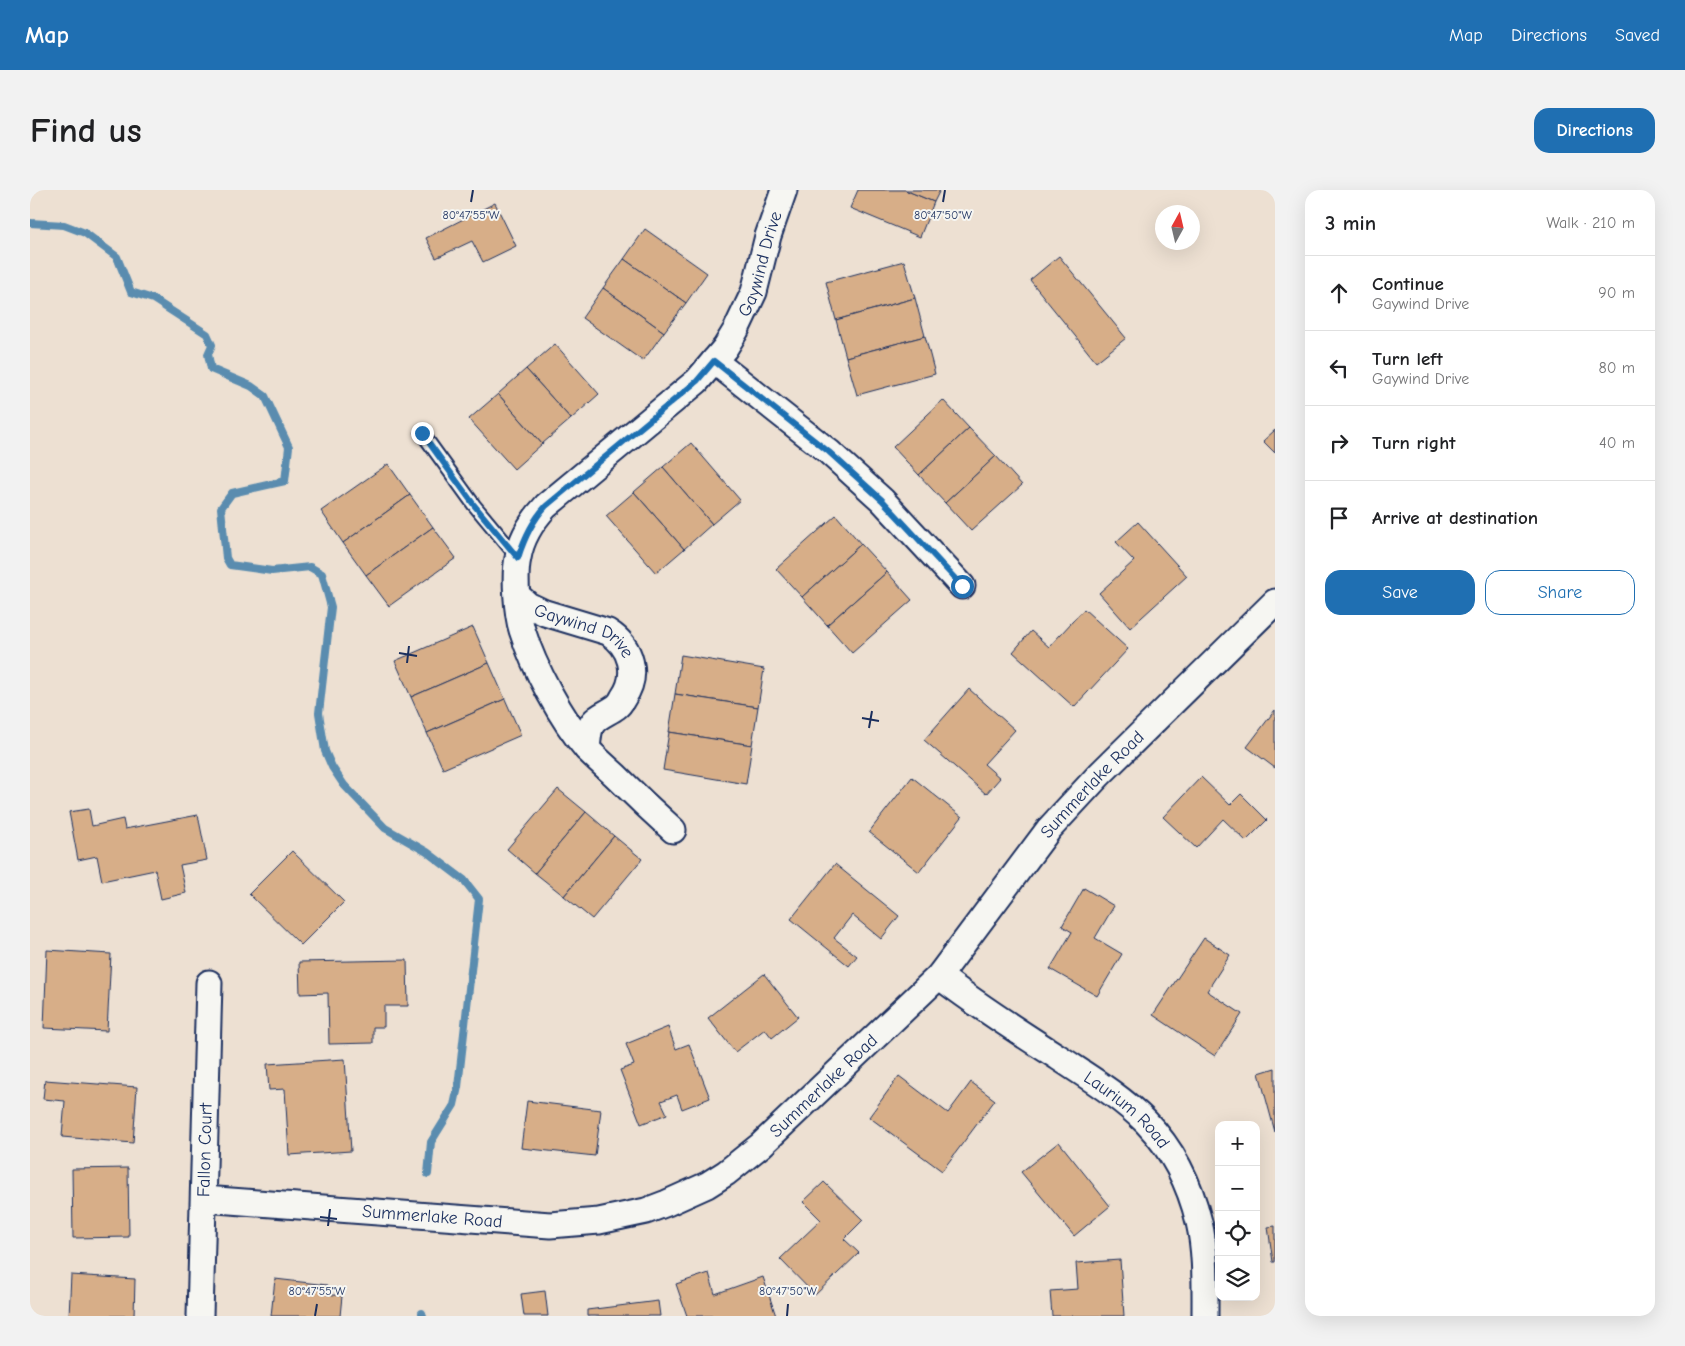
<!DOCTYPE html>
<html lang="en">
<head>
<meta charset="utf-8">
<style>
	:root { --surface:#fff; --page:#f2f2f2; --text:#202124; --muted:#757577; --line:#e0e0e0; --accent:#1f6fb2 }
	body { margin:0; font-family:"Comic Neue",sans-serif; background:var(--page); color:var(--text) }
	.controls { position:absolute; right:15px; bottom:15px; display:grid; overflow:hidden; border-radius:10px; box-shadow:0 5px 20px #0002 }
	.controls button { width:45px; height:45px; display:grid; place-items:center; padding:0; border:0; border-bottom:1px solid var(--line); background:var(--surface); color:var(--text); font:25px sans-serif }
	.compass { position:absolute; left:1125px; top:15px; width:45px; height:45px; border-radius:50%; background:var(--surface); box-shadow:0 5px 20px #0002; rotate:8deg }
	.stop { position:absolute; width:15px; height:15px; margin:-11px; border:4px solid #1f6fb2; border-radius:50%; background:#fff }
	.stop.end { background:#1f6fb2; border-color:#fff; box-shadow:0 1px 5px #0008 }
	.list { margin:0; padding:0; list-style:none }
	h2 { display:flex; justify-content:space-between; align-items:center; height:65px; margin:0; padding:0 20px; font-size:21px }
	h2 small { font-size:16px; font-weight:400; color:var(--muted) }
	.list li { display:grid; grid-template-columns:32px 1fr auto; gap:15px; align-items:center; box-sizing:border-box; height:75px; padding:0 20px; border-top:1px solid var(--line) }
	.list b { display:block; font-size:19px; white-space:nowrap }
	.list p { margin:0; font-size:16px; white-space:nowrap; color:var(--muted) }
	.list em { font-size:16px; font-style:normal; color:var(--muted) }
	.actions { display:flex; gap:10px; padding:15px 20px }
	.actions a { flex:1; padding:11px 0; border:1px solid var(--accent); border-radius:15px; text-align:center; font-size:18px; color:var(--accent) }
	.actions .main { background:var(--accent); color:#fff }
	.icon { flex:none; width:28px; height:28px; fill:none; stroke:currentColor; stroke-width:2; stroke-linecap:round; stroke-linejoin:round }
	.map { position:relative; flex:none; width:1245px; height:1126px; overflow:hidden; border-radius:15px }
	header { display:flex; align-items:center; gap:30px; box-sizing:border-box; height:70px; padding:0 25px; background:var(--accent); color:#fff }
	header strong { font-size:24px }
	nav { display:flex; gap:28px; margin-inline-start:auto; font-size:18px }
	.intro { display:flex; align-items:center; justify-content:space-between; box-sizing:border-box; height:120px; padding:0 30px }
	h1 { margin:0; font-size:35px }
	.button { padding:12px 22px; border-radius:15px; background:var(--accent); color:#fff; font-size:18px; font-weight:700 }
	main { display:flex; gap:30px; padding:0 30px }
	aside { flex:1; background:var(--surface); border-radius:15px; box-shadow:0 5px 20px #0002 }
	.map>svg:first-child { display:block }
</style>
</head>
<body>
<header>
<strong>Map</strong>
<nav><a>Map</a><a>Directions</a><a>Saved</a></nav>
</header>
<div class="intro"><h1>Find us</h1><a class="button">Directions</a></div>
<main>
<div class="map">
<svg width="1245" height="1126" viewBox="0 0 1245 1126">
	<rect width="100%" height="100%" fill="#ede0d2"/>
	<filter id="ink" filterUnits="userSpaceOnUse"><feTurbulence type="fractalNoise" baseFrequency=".02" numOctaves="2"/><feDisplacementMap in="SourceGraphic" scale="10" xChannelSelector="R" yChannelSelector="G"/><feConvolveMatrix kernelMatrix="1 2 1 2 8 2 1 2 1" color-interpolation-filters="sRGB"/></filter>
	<g filter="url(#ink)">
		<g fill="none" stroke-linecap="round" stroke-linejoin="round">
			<!-- stream -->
			<g stroke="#5a8caf" stroke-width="8">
				<polyline points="0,33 34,35 55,43 87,67 101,102 123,109 177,144 182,155 178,164 181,179 221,196 235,206 259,257 255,291 202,303 191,318 196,368 200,375 242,381 280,377 292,384 301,417 289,523 295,561 302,577 314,595 355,638 397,662 434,690 449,709 428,897 424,915 401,952 398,984"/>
				<polyline points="392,1123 393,1126"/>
			</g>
		</g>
		<!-- building -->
		<g fill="#d7ae88" stroke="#1b2f5e">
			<polygon points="828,0 875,0 904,12 890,47 820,18"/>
			<polygon points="875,0 910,0 904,12"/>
			<polygon points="465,13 486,56 453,72 442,51 406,68 396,48"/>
			<polygon points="615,39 677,83 656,113 594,69"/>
			<polygon points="1029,66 1096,148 1066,172 1000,90"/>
			<polygon points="594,69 656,113 634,142 573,98"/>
			<polygon points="874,71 885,108 806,130 796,92"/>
			<polygon points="573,98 634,142 613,171 552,128"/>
			<polygon points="885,108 895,146 816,167 806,130"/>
			<polygon points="895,146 905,184 827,205 816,167"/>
			<polygon points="525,154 569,204 541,229 496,179"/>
			<polygon points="496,179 541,229 512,254 468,204"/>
			<polygon points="468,204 512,254 484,279 439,229"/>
			<polygon points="913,210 939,238 889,285 863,257"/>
			<polygon points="939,238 966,266 915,313 889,285"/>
			<polygon points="1245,240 1245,263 1233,251"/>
			<polygon points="661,253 710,310 682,334 633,277"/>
			<polygon points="966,266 992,295 941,341 915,313"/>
			<polygon points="358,274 380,305 313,353 291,321"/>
			<polygon points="633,277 682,334 654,359 604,302"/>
			<polygon points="604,302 654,359 626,383 576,326"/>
			<polygon points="380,305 403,337 336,385 313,353"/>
			<polygon points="806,325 831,354 772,407 746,379"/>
			<polygon points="1108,332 1157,386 1100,438 1069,403 1104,371 1086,352"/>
			<polygon points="403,337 426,368 359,416 336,385"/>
			<polygon points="831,354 857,382 797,435 772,407"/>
			<polygon points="857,382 882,410 822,463 797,435"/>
			<polygon points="1054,419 1098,459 1044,517 983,462 1001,441 1019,457"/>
			<polygon points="443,437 459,473 381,507 365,471"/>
			<polygon points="651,465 734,479 728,517 645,504"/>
			<polygon points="459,473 475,509 397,543 381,507"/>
			<polygon points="939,499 985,540 954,574 970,588 956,604 894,550"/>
			<polygon points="645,504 728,517 722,555 639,542"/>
			<polygon points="475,509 491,545 413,579 397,543"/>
			<polygon points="1245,520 1245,578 1217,557"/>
			<polygon points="639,542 722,555 716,594 633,580"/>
			<polygon points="882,587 932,627 889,682 839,642"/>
			<polygon points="1171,587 1200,615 1211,604 1237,630 1216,651 1193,629 1166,658 1133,627"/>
			<polygon points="528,599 556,622 505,683 477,659"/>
			<polygon points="59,619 62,636 93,629 95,639 168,625 177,670 150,675 156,703 131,709 125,680 72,691 67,666 48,670 39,622"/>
			<polygon points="556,622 584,646 534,706 505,683"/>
			<polygon points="584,646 612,669 562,729 534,706"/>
			<polygon points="262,661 314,712 271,755 219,704"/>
			<polygon points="805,674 869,726 851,749 822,725 804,748 827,766 819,776 761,729"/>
			<polygon points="1054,698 1084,716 1065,748 1092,764 1067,806 1020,779 1042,742 1032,736"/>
			<polygon points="1174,748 1200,765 1177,801 1212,824 1185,866 1123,825"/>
			<polygon points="17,760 81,764 77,841 14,838"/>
			<polygon points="377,770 378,816 354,816 354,837 343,837 343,853 299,854 298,803 270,804 269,772"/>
			<polygon points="734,784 768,827 742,848 735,839 705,862 678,828"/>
			<polygon points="638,837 646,859 659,854 680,908 652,919 647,905 631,911 637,924 611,934 590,880 604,875 596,854"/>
			<polygon points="315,869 321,961 259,965 255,899 239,900 237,874"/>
			<polygon points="1245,878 1245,942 1229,883"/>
			<polygon points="869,886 918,923 941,892 965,910 912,981 839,927"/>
			<polygon points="15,890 107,897 103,953 32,947 35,911 13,909"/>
			<polygon points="497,911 571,920 565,966 491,958"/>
			<polygon points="1029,952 1080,1016 1044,1046 991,982"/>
			<polygon points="98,978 99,1047 43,1048 42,979"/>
			<polygon points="794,992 833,1030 814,1049 829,1063 785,1105 750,1069 791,1030 773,1012"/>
			<polygon points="1245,1036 1245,1072 1243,1072 1238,1037"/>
			<polygon points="1090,1070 1094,1126 1022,1126 1020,1101 1048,1099 1046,1073"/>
			<polygon points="679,1083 685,1104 733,1087 746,1126 657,1126 646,1094"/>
			<polygon points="41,1085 105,1089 104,1126 39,1126"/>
			<polygon points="245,1089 297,1095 296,1104 312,1106 310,1126 241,1126"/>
			<polygon points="515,1101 518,1126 494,1126 491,1104"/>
			<polygon points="628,1111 630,1126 557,1126 557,1120"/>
		</g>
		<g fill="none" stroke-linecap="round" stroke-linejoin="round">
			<!-- lane casing -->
			<g stroke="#1b2f5e" stroke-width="16">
				<polyline id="lane" points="392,243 444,315 488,368"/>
			</g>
			<!-- street casing -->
			<g stroke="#1b2f5e" stroke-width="29">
				<g id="street">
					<polyline points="684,171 799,262 852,310 932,396"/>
					<path id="s1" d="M 488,406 L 498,415 L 515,423 L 578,442 C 602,457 609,485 593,508 C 591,512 589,515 586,517 C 578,523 565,527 561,536 C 558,542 558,552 557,559"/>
					<path id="s2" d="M 643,640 C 623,622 604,604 585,585 C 576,577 566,568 557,559 C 531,529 504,478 492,440 C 487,424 484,385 488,368 C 491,349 503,330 516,316 L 667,191 L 695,158 L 706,140 L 724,102 L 738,46 L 754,0"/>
					<path id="s3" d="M 909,786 C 947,815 987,841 1028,867 C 1058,887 1090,906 1116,932 C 1142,959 1160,995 1169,1032 C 1176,1062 1175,1095 1175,1126"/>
					<path id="s4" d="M 174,1009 L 520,1035 L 569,1031 L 616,1021 L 637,1013 L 677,995 L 696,983 L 731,955 L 909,786 L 1019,639 L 1069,585 L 1245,412"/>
					<path id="s5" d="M 170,1126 L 179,793"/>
				</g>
			</g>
			<!-- lane -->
			<use href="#lane" stroke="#f6f6f2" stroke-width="12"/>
			<!-- street -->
			<use href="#street" stroke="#f6f6f2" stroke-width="25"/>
		</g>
	</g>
	<g fill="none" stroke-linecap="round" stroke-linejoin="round" filter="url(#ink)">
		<!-- route -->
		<path stroke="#1f6fb2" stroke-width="6" d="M 392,243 L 444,315 L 488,368 C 494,349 502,331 516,316 L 667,191 L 684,171 L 799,262 L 852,310 L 932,396"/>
	</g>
	<!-- ticks -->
	<path fill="none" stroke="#1b2f5e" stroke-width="2" d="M 441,12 L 443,0M 913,12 L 915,0M 369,463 L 387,466M 377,473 L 379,456M 832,528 L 849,531M 839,538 L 842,521M 290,1027 L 307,1029M 298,1036 L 300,1019M 285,1126 L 287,1114M 757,1126 L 758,1114"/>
	<g text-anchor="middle" stroke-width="4" stroke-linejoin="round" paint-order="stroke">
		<!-- street labels -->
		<g font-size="18" fill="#1b2f5e" stroke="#f6f6f2">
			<text dy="6" stroke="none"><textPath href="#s2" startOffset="718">Gaywind Drive</textPath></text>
			<text dy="6" stroke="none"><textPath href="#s1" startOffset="76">Gaywind Drive</textPath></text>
			<text dy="6" stroke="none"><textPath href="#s4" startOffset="1069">Summerlake Road</textPath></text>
			<text dy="6" stroke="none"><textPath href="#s4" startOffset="664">Summerlake Road</textPath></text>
			<text dy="6" stroke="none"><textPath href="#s3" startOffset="231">Laurium Road</textPath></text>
			<text dy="6" stroke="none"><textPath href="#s5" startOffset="166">Fallon Court</textPath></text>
			<text dy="6" stroke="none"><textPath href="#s4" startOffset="229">Summerlake Road</textPath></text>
		</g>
	</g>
	<g font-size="12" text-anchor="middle" fill="#1b2f5e" stroke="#f6f6f2" stroke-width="4" stroke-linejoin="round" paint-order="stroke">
		<text x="441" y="29">80°47'55"W</text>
		<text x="913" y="29">80°47'50"W</text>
		<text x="287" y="1105">80°47'55"W</text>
		<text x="758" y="1105">80°47'50"W</text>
	</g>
</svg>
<div class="controls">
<button>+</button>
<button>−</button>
<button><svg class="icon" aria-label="locate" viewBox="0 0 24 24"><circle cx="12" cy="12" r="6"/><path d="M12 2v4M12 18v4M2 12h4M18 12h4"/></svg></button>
<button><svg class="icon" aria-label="layers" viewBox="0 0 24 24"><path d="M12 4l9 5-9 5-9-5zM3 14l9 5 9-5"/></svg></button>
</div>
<svg class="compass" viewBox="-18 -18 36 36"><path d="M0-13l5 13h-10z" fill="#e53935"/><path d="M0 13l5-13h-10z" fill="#757577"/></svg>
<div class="stop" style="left:932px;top:396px"></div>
<div class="stop end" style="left:392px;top:243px"></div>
</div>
<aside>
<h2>3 min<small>Walk · 210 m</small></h2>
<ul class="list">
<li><svg class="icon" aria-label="ahead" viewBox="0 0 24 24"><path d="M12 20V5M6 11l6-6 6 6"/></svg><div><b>Continue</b><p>Gaywind Drive</p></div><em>90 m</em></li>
<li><svg class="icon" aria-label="left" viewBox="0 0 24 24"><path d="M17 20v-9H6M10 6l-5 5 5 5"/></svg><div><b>Turn left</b><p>Gaywind Drive</p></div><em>80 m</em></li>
<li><svg class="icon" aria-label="right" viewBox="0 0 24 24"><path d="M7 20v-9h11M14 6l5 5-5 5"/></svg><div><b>Turn right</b></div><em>40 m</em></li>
<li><svg class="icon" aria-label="arrive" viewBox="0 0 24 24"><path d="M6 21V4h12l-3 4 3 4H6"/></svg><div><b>Arrive at destination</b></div></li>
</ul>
<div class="actions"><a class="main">Save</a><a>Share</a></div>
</aside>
</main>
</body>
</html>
